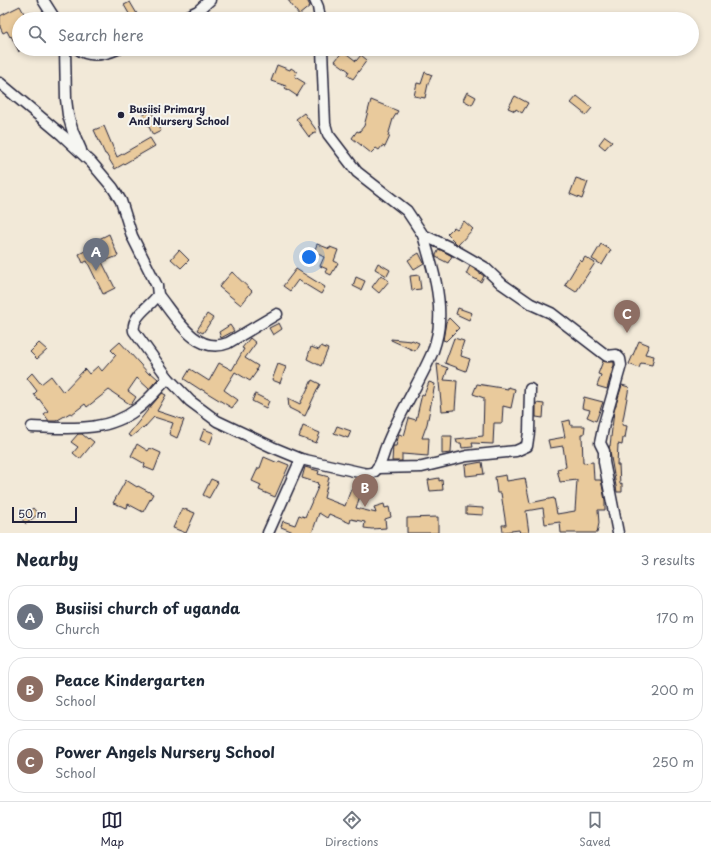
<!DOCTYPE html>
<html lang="en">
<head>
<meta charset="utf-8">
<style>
	:root { --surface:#fff; --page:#f6f6f7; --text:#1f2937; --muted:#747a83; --line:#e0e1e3; --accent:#22223b }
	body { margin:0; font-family:"Playpen Sans",sans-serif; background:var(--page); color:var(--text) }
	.scale { position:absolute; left:12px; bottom:10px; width:65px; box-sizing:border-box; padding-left:4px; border:2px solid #22223b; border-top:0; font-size:11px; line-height:14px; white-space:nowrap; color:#22223b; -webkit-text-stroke:3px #f6f6f2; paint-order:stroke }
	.you { position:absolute; left:309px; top:257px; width:14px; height:14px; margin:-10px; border:3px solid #fff; border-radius:50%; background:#1a73e8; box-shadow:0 0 0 6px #1a73e833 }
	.badge { display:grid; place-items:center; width:26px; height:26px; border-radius:50%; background:var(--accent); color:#fff; font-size:13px; font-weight:700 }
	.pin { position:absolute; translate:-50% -33px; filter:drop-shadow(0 1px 2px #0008) }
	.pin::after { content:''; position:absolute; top:21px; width:14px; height:12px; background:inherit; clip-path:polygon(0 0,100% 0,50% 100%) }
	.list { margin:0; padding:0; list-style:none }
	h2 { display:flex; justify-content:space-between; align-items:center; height:52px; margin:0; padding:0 16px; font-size:17px }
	h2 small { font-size:13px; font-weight:400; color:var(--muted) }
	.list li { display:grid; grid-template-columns:26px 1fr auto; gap:12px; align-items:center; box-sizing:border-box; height:64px; margin:0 8px 8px; padding:0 8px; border:1px solid var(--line); border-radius:16px }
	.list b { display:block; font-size:15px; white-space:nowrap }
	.list p { margin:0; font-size:13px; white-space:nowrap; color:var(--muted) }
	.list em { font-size:13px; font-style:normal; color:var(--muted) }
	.icon { flex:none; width:22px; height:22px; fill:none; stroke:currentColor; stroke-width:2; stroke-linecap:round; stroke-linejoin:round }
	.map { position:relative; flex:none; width:711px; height:533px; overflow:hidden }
	.search { position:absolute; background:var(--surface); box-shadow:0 2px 6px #0003; left:12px; right:12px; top:12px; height:44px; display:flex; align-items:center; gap:10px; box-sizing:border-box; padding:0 14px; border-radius:22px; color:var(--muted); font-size:15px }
	.sheet { height:268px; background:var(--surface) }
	nav { display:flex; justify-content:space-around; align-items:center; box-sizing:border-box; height:56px; border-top:1px solid var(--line); background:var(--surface); font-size:11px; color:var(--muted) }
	nav a { display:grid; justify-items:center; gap:2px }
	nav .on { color:var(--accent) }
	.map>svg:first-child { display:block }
</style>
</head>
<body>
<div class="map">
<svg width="711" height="533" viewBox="0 0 711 533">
	<rect width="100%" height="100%" fill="#f2e9d8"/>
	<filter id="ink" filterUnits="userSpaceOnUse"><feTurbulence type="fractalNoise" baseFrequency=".025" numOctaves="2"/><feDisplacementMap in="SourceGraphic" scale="8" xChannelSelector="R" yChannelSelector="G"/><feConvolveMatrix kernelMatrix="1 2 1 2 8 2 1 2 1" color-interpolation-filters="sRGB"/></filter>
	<g filter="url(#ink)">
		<!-- building -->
		<g fill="#e9ca9c" stroke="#22223b">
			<polygon points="288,0 307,0 310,6 299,15"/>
			<polygon points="130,2 140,19 132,19 124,5"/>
			<polygon points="20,6 27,19 19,19 19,52 11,36 10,37 7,31 3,33 0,27 0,16"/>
			<polygon points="343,51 356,61 361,55 367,60 353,79 347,75 349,71 335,61"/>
			<polygon points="277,65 290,70 291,68 297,72 295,77 305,83 297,96 285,88 286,86 271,81"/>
			<polygon points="425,72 432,75 428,84 425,98 414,96 417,83 421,84"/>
			<polygon points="467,92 476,97 472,105 463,100"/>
			<polygon points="515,96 528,103 522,113 516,109 515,111 508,108"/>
			<polygon points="577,96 592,108 586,115 571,103"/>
			<polygon points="371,100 398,111 393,119 388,136 390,136 385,147 382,146 379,150 376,148 371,153 352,138 357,131 359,132 364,126"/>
			<polygon points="151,111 161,131 153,135 143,115"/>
			<polygon points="304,113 317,131 309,137 296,119"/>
			<polygon points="104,126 117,157 150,138 155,146 115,169 106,154 105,154 94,130"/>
			<polygon points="605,136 612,141 605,149 599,144"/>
			<polygon points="576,178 588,182 582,199 570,194"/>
			<polygon points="464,221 473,229 458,245 447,234 454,227 457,229"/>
			<polygon points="109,234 118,256 102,262 115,288 103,294 87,261 83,263 79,254 101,243 99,239"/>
			<polygon points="317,244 330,249 330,247 338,250 334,261 338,263 331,275 325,272 327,269 320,266 324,257 314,252"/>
			<polygon points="601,244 611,250 602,265 592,259"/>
			<polygon points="439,249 452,256 448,263 436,257 436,255"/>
			<polygon points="179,250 189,260 181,268 171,259"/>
			<polygon points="419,253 424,263 414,269 408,260"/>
			<polygon points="585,257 595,263 576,292 565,285 580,260 582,262"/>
			<polygon points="378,263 390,270 387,276 375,269"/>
			<polygon points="470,266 484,276 481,282 466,274"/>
			<polygon points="296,269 325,287 321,294 298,280 290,291 283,286"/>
			<polygon points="232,272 252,291 241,305 219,287"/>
			<polygon points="381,275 389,281 379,293 372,287"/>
			<polygon points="419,275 421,289 412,290 410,276"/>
			<polygon points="356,277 365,281 361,290 353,286"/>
			<polygon points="458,308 472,313 469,320 456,314"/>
			<polygon points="207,314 213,318 203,333 197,330"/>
			<polygon points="449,318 459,328 446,341 443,340 446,322"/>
			<polygon points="279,323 282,329 273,335 269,328"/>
			<polygon points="230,325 234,331 221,338 219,332"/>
			<polygon points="250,338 256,343 245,358 258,366 256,370 257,371 250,381 235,372 224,390 238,400 232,408 201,389 201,390 184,379 190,369 209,381 219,363 232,370 244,349 242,348"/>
			<polygon points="454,338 464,341 461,350 462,351 461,356 470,359 466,371 445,363"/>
			<polygon points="391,339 411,341 412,340 419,343 415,351 391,340"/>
			<polygon points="639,341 649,345 645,354 654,356 652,365 641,363 639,368 629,364"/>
			<polygon points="120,342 149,374 150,372 158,379 154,383 149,389 137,378 128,391 136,397 131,405 109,390 87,407 85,404 72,414 70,413 56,421 49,421 44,414 48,411 39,399 38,400 34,394 37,391 27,378 32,373 41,384 51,376 63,392 85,369 89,374 98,366 102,371 116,355 111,350"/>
			<polygon points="39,343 47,350 37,359 30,352"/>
			<polygon points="321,346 328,349 321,366 307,359 311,347 319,350"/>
			<polygon points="603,361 608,362 614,362 614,365 607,389 597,386 601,375 598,374"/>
			<polygon points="278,364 286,367 280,383 272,380"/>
			<polygon points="437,364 448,368 444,380 457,381 455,410 442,411"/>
			<polygon points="312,380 320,384 305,416 289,408 288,398 300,404"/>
			<polygon points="429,382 435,384 427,424 422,438 429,438 428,456 402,454 402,461 392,461 393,446 396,446 399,434 404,436 409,418 416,420 422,394 424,395"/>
			<polygon points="477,384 508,389 508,387 515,389 511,408 503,406 502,423 494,423 493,444 472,443 473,447 462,448 461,443 457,443 456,439 483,436 484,398 473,394"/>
			<polygon points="622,385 629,387 622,425 627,426 625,438 623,438 622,445 618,444 617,465 619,465 620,484 622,483 622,492 617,492 609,446 610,446 614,411"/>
			<polygon points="162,393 166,395 157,411 184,420 177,438 169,434 173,423 154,417 143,429 142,428 131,437 128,435 151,406"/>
			<polygon points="255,394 269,401 266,408 252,401"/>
			<polygon points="584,397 603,402 596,421 587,417 590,410 582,408"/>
			<polygon points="536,403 544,404 543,418 536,417"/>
			<polygon points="570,420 571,426 585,426 584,434 582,434 583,463 593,462 594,480 601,480 605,500 605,510 598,510 599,523 597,533 561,533 560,522 545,524 543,508 526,511 529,533 520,533 519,530 503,532 502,525 506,525 501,493 497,493 495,477 506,475 507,481 525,478 530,503 554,498 557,514 575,511 577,480 560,482 557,469 566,467 563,446 550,448 548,440 565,437 562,422"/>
			<polygon points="303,426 320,433 316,443 299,437"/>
			<polygon points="337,426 351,431 348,438 334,433"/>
			<polygon points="204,429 214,433 210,444 200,440"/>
			<polygon points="78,434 82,434 88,439 89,438 94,442 80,459 73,453 78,447 71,442"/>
			<polygon points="442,436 452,436 451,453 442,454"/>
			<polygon points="137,444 148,451 150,448 161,453 154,471 144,467 145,464 131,456"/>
			<polygon points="264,457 278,463 279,461 289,465 275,497 259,490 261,485 252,481 258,468 260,468"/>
			<polygon points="482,462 484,474 466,476 465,465"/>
			<polygon points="305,467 319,471 318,474 329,477 324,498 345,506 351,489 361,493 356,508 376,513 374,507 384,504 385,508 389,507 391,517 385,519 386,528 372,529 364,528 365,522 351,519 350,523 329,514 327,518 319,513 312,533 296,533 281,527 283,521 295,525 299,515 305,517 319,485 317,484 318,483 302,478"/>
			<polygon points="439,478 439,481 442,480 443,490 430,491 428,480"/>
			<polygon points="211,479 218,482 209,498 203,495"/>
			<polygon points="126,480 137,487 138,486 153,494 143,512 128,504 127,508 113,503"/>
			<polygon points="466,507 483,508 483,515 466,514"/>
			<polygon points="33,508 38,514 26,524 21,518"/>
			<polygon points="182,508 195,513 186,533 173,528"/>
			<polygon points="438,517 438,533 407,533 407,518"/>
		</g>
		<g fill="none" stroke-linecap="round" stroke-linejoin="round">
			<!-- minor casing -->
			<g stroke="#22223b" stroke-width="13">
				<g id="minor">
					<polyline points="43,0 55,19"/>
					<polyline points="315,0 318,7 320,19"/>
					<polyline points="181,19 198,11 210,0"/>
					<polyline points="65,49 66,99 68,115 73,132 81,150"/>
					<path d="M 78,49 C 89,58 106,54 118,49"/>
					<polyline points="322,49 325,124 328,134 357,172 407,211 423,235 451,248 484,267 502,284 531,304 551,313 607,356 616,355 620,359 621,365 604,424 600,443 604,451 604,462 618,533"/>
					<path d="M 0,83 L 62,135 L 91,162 L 113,188 L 121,201 L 132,236 L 157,286 L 158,295 C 150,307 131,316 134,331 L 168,378 L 190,401 L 217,421 L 272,447 L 301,459 L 363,473 C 367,474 371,474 375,471 C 381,466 383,454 386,447 C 399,413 419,384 433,351 C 436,342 439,332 439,322 C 441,292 431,263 423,235"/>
					<path d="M 158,295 C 175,316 196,356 228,343 L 277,314"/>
					<path d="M 32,427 C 67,428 107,433 137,409 C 148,401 158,388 168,378"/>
					<polyline points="377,468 422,467 467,456 516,451 527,446 529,432 530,389"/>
					<polyline points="268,533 301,459"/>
				</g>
			</g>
			<!-- minor -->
			<use href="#minor" stroke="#f6f6f2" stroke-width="10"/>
		</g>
	</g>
	<!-- markers -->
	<circle fill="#22223b" stroke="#f6f6f2" stroke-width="1.5" cx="121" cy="115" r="4"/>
	<g text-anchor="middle" stroke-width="4" stroke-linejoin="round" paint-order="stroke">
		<!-- poi labels -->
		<g font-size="10" font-weight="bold" fill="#22223b" stroke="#f6f6f2" text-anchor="start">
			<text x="129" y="113">Busiisi Primary<tspan x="129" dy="12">And Nursery School</tspan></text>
		</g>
	</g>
</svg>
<div class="scale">50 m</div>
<div class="you"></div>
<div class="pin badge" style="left:96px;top:271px;background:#6b7280">A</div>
<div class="pin badge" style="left:365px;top:507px;background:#8d6e63">B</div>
<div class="pin badge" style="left:627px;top:333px;background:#8d6e63">C</div>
<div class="search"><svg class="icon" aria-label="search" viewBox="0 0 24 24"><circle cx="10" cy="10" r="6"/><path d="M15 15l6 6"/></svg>Search here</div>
</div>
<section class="sheet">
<h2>Nearby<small>3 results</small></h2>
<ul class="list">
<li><span class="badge" style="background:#6b7280">A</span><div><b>Busiisi church of uganda</b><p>Church</p></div><em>170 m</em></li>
<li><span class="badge" style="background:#8d6e63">B</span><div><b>Peace Kindergarten</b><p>School</p></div><em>200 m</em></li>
<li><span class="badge" style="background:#8d6e63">C</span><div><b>Power Angels Nursery School</b><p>School</p></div><em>250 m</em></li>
</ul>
</section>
<nav>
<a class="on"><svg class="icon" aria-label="map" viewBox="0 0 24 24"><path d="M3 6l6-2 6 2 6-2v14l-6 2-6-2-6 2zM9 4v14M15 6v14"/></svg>Map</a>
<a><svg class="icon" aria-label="directions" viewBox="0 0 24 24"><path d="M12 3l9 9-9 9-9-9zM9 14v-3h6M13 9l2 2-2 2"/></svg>Directions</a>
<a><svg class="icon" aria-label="saved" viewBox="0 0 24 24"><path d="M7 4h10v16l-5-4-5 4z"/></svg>Saved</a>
</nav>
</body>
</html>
